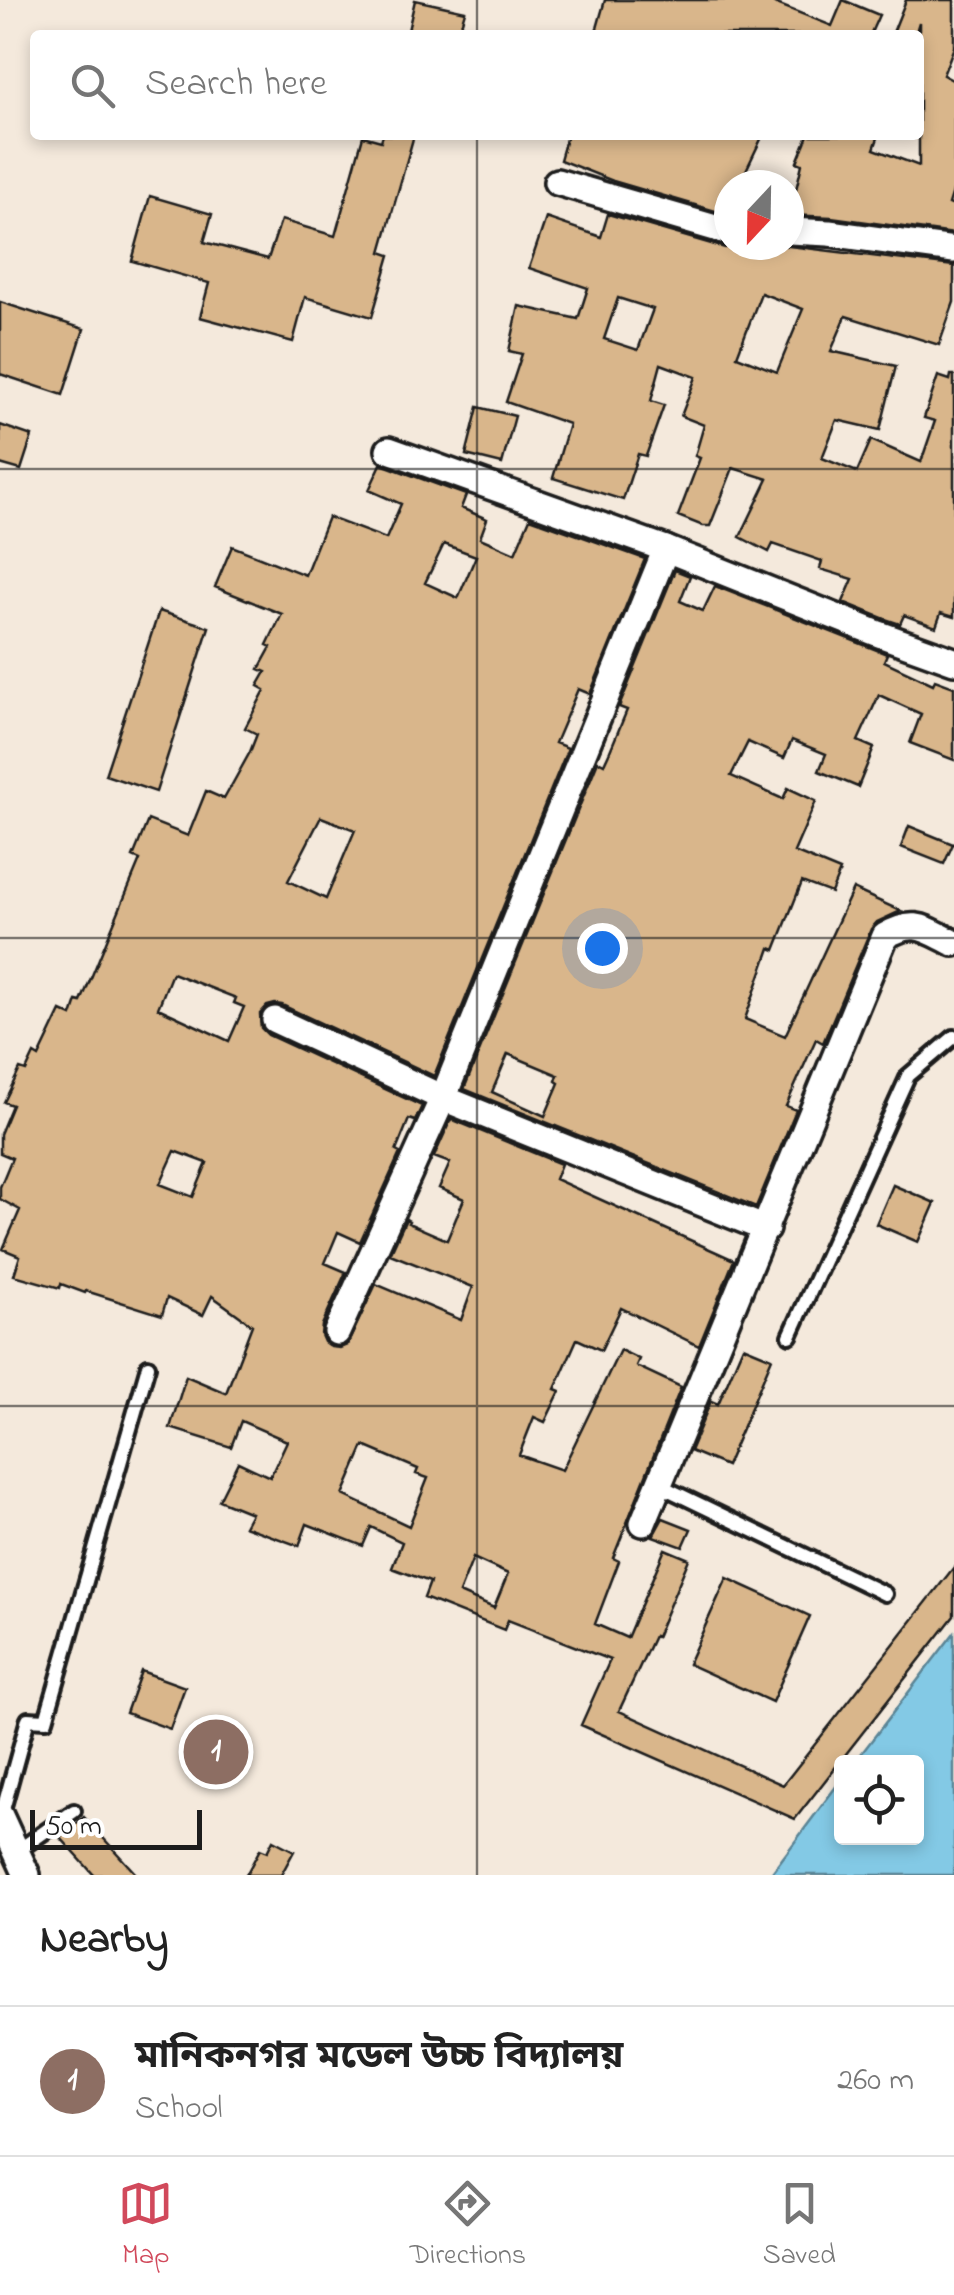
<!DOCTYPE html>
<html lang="en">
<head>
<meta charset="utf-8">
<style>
	:root { --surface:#fff; --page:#f6f6f6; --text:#222; --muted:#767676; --line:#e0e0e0; --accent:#d1495b }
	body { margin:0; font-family:"Indie Flower","Noto Sans Bengali",sans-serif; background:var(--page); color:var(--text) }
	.controls { position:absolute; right:30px; bottom:30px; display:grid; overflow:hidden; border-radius:10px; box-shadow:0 5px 15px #0003 }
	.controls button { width:90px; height:90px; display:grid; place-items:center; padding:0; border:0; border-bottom:2px solid var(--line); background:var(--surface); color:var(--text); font:50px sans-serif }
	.compass { position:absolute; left:714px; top:170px; width:90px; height:90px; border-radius:50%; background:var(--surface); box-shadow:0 5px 15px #0003; rotate:202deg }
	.scale { position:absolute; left:30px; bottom:25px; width:172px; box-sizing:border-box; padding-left:10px; border:5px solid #1c1c1c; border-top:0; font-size:28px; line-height:35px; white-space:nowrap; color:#1c1c1c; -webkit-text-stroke:8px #fff; paint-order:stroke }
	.you { position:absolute; left:602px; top:948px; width:35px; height:35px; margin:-25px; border:8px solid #fff; border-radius:50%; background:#1a73e8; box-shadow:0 0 0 15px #1a73e833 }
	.badge { display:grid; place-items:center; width:65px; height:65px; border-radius:50%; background:var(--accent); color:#fff; font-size:32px; font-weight:700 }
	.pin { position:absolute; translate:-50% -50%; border:5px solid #fff; box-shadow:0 2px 10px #0006 }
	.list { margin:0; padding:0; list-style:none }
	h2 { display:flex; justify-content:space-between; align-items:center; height:130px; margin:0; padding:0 40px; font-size:42px }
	h2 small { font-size:32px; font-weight:400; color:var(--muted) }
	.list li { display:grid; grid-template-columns:65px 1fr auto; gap:30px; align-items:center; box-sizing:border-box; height:150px; padding:0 40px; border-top:2px solid var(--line) }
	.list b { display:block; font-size:38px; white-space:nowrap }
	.list p { margin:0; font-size:32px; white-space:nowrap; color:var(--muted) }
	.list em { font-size:32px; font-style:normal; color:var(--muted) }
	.icon { flex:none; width:55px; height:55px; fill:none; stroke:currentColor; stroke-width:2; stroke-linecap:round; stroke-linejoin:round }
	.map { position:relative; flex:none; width:954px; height:1875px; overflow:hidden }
	.search { position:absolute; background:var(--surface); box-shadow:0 5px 15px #0003; left:30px; right:30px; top:30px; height:110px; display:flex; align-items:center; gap:25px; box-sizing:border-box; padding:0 35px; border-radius:10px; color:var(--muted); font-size:38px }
	.sheet { height:280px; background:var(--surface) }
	nav { display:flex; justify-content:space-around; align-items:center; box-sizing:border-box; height:140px; border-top:2px solid var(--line); background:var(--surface); font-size:28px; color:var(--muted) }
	nav a { display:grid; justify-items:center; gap:5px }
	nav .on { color:var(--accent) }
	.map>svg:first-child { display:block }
</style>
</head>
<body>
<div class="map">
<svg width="954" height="1875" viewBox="0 0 954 1875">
	<rect width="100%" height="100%" fill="#f4e9dc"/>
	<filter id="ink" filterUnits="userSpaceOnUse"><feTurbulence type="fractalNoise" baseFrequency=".01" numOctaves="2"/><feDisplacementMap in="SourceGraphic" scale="20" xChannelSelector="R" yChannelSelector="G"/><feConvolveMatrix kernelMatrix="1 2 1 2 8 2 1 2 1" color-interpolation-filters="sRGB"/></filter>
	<g filter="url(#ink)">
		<!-- water -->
		<polygon fill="#83c9e5" stroke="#5a8495" stroke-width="2.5" points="954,1633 954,1875 770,1875 841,1780 842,1838 916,1838 916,1762 855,1762"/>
		<!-- building -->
		<g fill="#d9b68b" stroke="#1c1c1c" stroke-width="2.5" fill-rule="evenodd">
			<polygon points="415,0 465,11 458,35 407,35"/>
			<polygon points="605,0 767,0 832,26 843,0 879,15 870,35 606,35 596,32"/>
			<polygon points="906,0 954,0 954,47 943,75 954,81 954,188 949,204 954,206 954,234 831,217 789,215 789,197 794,198 802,164 797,162 808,135 879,135 874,149 919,166 919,22 915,35 892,35"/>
			<polygon points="383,135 414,135 381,252 390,255 372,317 305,297 293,342 200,317 209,283 132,261 150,196 212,214 204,242 268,259 281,220 335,236 363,136 381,141"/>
			<polygon points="567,135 763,135 739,185 729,185 729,215 613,181 560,160"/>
			<path d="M 608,214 L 725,248 L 738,245 L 781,245 L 954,266 L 954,302 L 939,345 L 846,316 L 831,351 L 896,366 L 880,430 L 837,420 L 822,458 L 857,472 L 871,440 L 921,462 L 935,421 L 924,418 L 938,376 L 950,380 L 951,375 L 954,375 L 954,617 L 941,613 L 936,627 L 904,615 L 900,624 L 885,619 L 843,602 L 853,579 L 820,569 L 822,561 L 773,544 L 769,552 L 740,537 L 768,479 L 733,468 L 710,526 L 703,526 L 678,516 L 700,458 L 695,456 L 704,425 L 681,416 L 696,377 L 661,364 L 651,401 L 664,405 L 646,456 L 638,454 L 623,500 L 553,478 L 569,424 L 506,402 L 522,354 L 509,351 L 519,306 L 578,319 L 588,288 L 529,268 L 546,218 L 601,237 ZM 761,293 L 803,309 L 777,372 L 737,356 ZM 618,298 L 653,309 L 638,350 L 604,339 Z"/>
			<polygon points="0,302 84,329 63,395 0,374"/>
			<polygon points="478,407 515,416 502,464 466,455"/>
			<polygon points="0,425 32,436 21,470 0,464"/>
			<path d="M 381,464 L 466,495 L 461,508 L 487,519 L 480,538 L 515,553 L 530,518 L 645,559 L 590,694 L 578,689 L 555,743 L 568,748 L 434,1076 L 282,1005 L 275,1004 L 267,1006 L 260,1014 L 261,1028 L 268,1035 L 422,1106 L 415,1121 L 409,1119 L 396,1151 L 400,1153 L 360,1242 L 338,1232 L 325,1263 L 346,1272 L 322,1325 L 321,1335 L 324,1342 L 331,1347 L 340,1348 L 347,1345 L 376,1284 L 461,1320 L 473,1287 L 390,1254 L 406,1219 L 409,1221 L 408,1223 L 447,1240 L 464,1199 L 439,1188 L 450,1163 L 434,1157 L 451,1119 L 561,1164 L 555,1179 L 734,1260 L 699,1346 L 621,1308 L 601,1350 L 577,1339 L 555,1389 L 560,1391 L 545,1422 L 534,1417 L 519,1455 L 562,1470 L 620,1350 L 639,1359 L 636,1366 L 681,1387 L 613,1558 L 619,1561 L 595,1624 L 627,1638 L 665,1549 L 689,1559 L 656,1637 L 654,1636 L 619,1711 L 783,1785 L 954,1567 L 954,1616 L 795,1819 L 581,1725 L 610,1660 L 508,1620 L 504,1630 L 424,1598 L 430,1582 L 392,1568 L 402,1542 L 371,1527 L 363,1546 L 307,1524 L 299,1546 L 244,1526 L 251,1513 L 219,1500 L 238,1462 L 270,1477 L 287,1441 L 241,1421 L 231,1447 L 170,1428 L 186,1376 L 226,1393 L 252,1325 L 212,1296 L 203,1315 L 167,1298 L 162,1315 L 86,1291 L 85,1293 L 61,1284 L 60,1288 L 14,1275 L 20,1256 L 3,1249 L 20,1210 L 0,1199 L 0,1187 L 12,1158 L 0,1153 L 0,1134 L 12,1105 L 4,1102 L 20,1069 L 26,1071 L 34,1054 L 39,1057 L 61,1011 L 72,1016 L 77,1001 L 81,1002 L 140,860 L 133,857 L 148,820 L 188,836 L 206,791 L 224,799 L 250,752 L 257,734 L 245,728 L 265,690 L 258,686 L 266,672 L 259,669 L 271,647 L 267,645 L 282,614 L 215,587 L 232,546 L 305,575 L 328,517 L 386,539 L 401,504 L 369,490 ZM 444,544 L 476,556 L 458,598 L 425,583 ZM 321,817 L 355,830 L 326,899 L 288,881 ZM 172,973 L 236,998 L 234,1003 L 244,1007 L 229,1041 L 158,1008 ZM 175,1151 L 207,1163 L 193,1197 L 160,1184 ZM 364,1446 L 418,1469 L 416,1474 L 428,1478 L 409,1526 L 343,1495 ZM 473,1558 L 508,1574 L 494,1608 L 459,1593 Z"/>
			<path d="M 675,570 L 690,576 L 680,601 L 703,611 L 715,586 L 887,654 L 884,661 L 933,684 L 935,680 L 954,687 L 954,760 L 910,743 L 921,714 L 879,695 L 858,741 L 874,748 L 858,787 L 819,771 L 826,754 L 792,740 L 784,758 L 748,742 L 731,776 L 783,799 L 788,788 L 816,801 L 794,852 L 840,871 L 831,893 L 802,882 L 775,950 L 770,948 L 745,1019 L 785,1036 L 853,889 L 901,911 L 877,922 L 871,929 L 823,1043 L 816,1039 L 786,1106 L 796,1110 L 756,1207 L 464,1089 L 598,761 L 604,764 L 610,751 L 627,710 L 619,707 ZM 508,1054 L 558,1075 L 556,1081 L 559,1083 L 545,1116 L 492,1092 Z"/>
			<polygon points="159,611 209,627 156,792 105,775"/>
			<polygon points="909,826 953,844 944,864 901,847"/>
			<polygon points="893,1185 935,1203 918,1242 876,1224"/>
			<polygon points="743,1346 772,1358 726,1466 690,1451 711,1401 718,1404"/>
			<polygon points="663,1518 691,1529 683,1547 653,1536"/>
			<polygon points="727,1578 810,1616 772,1702 688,1664"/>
			<polygon points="141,1671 185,1687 170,1729 126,1713"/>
			<polygon points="84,1817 137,1875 94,1875 61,1838"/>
			<polygon points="273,1840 294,1851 281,1875 246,1875 260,1849 267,1852"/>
		</g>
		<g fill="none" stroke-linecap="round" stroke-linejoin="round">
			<!-- service casing -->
			<g stroke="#1c1c1c" stroke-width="20">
				<g id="service">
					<polyline points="790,1336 908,1076 954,1037"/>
					<polyline points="659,1485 885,1594"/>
					<polyline points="1,1817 28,1719 46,1720 148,1366"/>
					<polyline points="16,1852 74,1811"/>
				</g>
			</g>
			<!-- minor casing -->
			<g stroke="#1c1c1c" stroke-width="32">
				<g id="minor">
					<polyline points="557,182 729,232"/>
					<polyline points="789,231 829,233 954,250"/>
					<polyline points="389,450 666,549 879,634 954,661"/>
					<polyline points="275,1020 443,1098 766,1229"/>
					<polyline points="337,1332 443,1098 666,549"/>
					<path d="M 643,1523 L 885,936 C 915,918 925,929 954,943"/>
					<polyline points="0,1816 27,1875"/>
				</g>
			</g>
			<!-- service -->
			<use href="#service" stroke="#fff" stroke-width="12"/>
			<!-- minor -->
			<use href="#minor" stroke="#fff" stroke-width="25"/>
		</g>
	</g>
	<!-- grid -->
	<path fill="none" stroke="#1c1c1c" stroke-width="2.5" stroke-opacity="0.55" d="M 477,0 L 477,35M 477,135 L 477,1875M 0,469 L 954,469M 0,938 L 954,938M 0,1406 L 954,1406"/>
</svg>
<div class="controls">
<button><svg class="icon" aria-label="locate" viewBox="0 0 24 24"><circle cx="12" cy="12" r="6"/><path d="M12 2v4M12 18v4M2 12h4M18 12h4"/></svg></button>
</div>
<svg class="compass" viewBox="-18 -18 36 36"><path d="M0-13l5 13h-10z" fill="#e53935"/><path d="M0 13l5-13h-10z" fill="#767676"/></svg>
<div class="scale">50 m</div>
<div class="you"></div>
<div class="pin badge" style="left:216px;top:1752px;background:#8d6e63">1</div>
<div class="search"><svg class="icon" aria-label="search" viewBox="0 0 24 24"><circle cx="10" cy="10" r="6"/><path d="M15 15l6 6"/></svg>Search here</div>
</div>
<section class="sheet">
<h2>Nearby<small></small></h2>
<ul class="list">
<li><span class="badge" style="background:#8d6e63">1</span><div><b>মানিকনগর মডেল উচ্চ বিদ্যালয়</b><p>School</p></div><em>260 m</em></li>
</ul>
</section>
<nav>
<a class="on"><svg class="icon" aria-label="map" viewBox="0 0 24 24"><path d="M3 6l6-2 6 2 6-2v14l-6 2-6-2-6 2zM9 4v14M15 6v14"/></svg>Map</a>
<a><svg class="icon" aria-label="directions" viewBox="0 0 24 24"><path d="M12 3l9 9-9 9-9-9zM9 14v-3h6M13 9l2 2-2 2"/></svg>Directions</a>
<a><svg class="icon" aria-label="saved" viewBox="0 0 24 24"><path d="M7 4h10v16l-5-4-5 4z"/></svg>Saved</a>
</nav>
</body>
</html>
